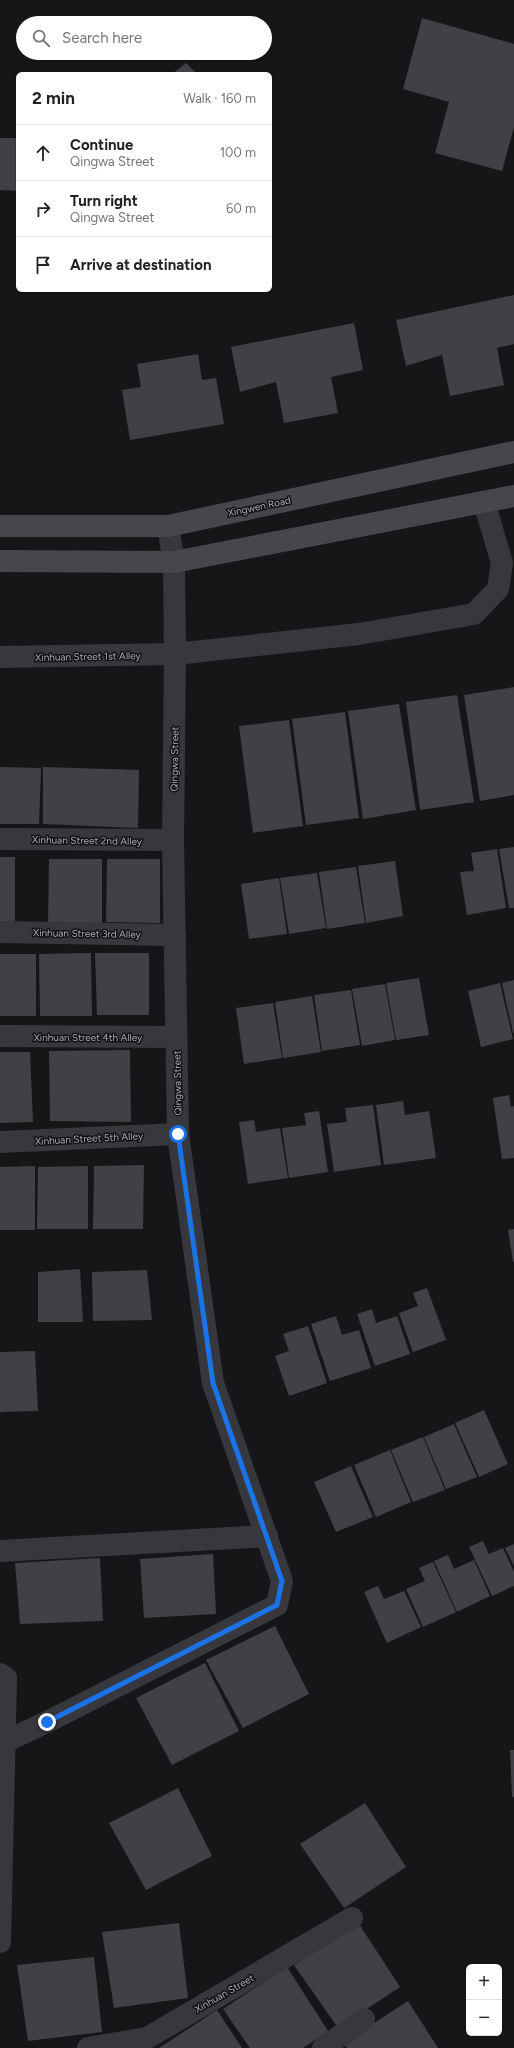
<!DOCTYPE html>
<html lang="en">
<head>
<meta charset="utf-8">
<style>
	:root { --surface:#fff; --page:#f6f6f6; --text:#222; --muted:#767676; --line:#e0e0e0 }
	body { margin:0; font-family:Figtree,sans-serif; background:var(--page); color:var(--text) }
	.controls { position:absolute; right:12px; bottom:12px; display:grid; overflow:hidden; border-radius:6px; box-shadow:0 1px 3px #0004 }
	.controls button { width:36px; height:36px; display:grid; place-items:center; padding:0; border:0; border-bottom:1px solid var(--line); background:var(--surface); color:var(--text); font:20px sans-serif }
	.stop { position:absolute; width:12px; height:12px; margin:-9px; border:3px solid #1a73e8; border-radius:50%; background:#fff }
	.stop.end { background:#1a73e8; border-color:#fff; box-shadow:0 1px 4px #0008 }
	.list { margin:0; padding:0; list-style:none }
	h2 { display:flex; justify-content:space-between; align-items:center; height:52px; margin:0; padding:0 16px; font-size:17px }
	h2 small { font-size:13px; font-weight:400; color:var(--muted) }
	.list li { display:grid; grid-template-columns:26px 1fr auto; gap:12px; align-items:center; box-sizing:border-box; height:56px; padding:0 16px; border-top:1px solid var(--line) }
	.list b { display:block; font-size:15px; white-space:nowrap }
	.list p { margin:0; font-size:13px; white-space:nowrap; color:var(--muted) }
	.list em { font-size:13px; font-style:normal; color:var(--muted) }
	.icon { flex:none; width:22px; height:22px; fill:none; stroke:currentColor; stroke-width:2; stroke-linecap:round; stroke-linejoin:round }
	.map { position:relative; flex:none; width:514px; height:2048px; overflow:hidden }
	.search { position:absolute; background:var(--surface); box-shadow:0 1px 3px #0004; left:16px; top:16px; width:256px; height:44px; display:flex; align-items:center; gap:10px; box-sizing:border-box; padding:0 14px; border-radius:22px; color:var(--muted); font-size:15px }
	.panel { position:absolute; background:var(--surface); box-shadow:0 1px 3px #0004; left:16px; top:72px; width:256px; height:220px; border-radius:6px }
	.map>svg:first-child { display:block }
</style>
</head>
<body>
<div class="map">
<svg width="514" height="2048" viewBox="0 0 514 2048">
	<rect width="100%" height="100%" fill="#161618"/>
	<!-- building -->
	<g fill="#404145">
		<polygon points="422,18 514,44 514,127 502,171 435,153 449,102 403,89"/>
		<polygon points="186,63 197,74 172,74"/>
		<polygon points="0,138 18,138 18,191 0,190"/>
		<polygon points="514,295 514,344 497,348 504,385 450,396 442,355 406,366 396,320"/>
		<polygon points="354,323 363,370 331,377 338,413 284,423 276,382 240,392 231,347"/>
		<polygon points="198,354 202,380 216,378 224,424 130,440 122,390 141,387 137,364"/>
		<polygon points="514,687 514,795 480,801 464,695"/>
		<polygon points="457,695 474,802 420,810 406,702"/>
		<polygon points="399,704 416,810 363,819 348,711"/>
		<polygon points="345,712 359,818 306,825 292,719"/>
		<polygon points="289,720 303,826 253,833 239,726"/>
		<polygon points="0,767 41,768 39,824 0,824"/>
		<polygon points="43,767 139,770 138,828 43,824"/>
		<polygon points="514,847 514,908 509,908 499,849"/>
		<polygon points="497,849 506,908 467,915 460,872 474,871 471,853"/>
		<rect x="0" y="857" width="15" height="64"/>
		<polygon points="49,859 102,859 102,923 48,922"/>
		<polygon points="107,859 160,859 160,923 106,922"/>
		<polygon points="395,861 403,916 366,923 358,866"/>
		<polygon points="356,867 365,923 327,929 319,872"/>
		<polygon points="317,873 326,928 289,934 280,878"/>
		<polygon points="279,878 287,934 249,939 241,884"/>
		<polygon points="91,953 92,1016 40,1016 39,954"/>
		<polygon points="95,953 149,953 149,1015 97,1015"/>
		<rect x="0" y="954" width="36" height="62"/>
		<polygon points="419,978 429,1035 396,1040 386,983"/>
		<polygon points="514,980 514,1033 513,1033 502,983"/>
		<polygon points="500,983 513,1039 481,1047 468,991"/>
		<polygon points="385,984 395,1040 362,1046 352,989"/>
		<polygon points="351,990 360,1045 322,1051 314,995"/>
		<polygon points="312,996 321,1052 283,1058 275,1002"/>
		<polygon points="273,1003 282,1058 244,1064 236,1008"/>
		<polygon points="130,1050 131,1122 50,1121 49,1051"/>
		<polygon points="0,1052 30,1052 33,1122 0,1123"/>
		<polygon points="509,1095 511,1107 514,1106 514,1158 502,1159 493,1098"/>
		<polygon points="403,1101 405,1115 429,1111 436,1158 384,1165 376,1105"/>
		<polygon points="373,1105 381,1165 334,1172 327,1124 347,1122 345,1108"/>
		<polygon points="319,1111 328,1172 289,1178 282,1128 306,1125 304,1113"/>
		<polygon points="254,1120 256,1132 280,1128 288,1178 248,1184 239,1122"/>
		<polygon points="144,1165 143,1229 93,1229 94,1166"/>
		<polygon points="35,1166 35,1230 0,1230 0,1167"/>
		<polygon points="88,1166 88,1229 37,1229 38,1167"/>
		<polygon points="514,1229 514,1262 513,1262 508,1230"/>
		<polygon points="80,1269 83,1322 38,1322 38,1272"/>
		<polygon points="147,1270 152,1320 93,1321 92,1272"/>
		<polygon points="427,1288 446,1340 413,1352 399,1313 418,1306 413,1293"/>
		<polygon points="372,1309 376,1323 397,1316 410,1354 375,1366 357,1314"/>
		<polygon points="336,1316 342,1335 359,1330 371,1368 330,1381 311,1324"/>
		<polygon points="308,1326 327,1383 289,1396 275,1356 289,1351 283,1334"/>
		<polygon points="35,1351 38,1411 0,1412 0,1352"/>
		<polygon points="484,1410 508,1464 479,1477 455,1423"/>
		<polygon points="454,1424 477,1477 446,1489 424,1437"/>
		<polygon points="423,1437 445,1490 413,1502 391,1450"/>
		<polygon points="390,1450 411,1502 376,1517 354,1465"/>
		<polygon points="351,1466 373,1517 336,1532 314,1482"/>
		<polygon points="483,1541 489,1554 503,1548 514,1572 514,1586 492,1596 469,1547"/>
		<polygon points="514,1544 514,1566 505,1548"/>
		<polygon points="213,1554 216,1614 144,1618 140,1559"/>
		<polygon points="448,1555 454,1569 474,1560 490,1596 457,1612 434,1561"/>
		<polygon points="100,1558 103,1621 20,1624 15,1563"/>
		<polygon points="433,1562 456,1612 423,1627 406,1589 425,1581 419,1568"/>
		<polygon points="378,1586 384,1599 404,1591 421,1627 387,1643 364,1592"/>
		<polygon points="275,1626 309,1694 243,1728 206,1660"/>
		<polygon points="205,1663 239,1731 172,1765 136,1698"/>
		<polygon points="510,1750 514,1750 514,1797 512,1797"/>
		<polygon points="178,1788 212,1856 146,1890 109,1823"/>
		<polygon points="365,1803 406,1867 344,1908 300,1844"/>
		<polygon points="179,1923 188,1998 114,2008 102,1932"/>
		<polygon points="359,1924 400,1987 338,2028 294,1965"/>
		<polygon points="94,1957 102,2032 28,2041 17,1965"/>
		<polygon points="287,1967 328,2031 303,2048 250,2048 223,2009"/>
		<polygon points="408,2001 438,2048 347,2048 343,2043"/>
		<polygon points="217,2010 242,2048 159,2048"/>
	</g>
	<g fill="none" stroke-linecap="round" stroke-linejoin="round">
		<!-- street -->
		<g stroke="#37383d" stroke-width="22">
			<polyline points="0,657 175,654 359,634 474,614 498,589 502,563 484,502"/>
			<polyline points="0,839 173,840"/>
			<polyline points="0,932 175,935"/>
			<polyline points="0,1036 176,1037"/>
			<polyline points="0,1142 178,1134"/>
			<polyline points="0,1551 267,1536"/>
			<polyline points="0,1674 6,1678 0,1942"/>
			<polyline points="0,1744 47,1722 277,1605 282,1581 213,1383 178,1134 173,840 175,654 174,562 168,526"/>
			<polyline points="88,2048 147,2038 352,1918"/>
			<polyline points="323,2048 364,2019"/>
		</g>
		<!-- secondary -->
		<g stroke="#45474d" stroke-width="22">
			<polyline points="0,526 168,526 514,452"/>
			<polyline points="0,561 174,562 514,496"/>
		</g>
	</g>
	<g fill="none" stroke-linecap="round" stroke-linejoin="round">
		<!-- route -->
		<polyline stroke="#1a73e8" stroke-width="5" points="47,1722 277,1605 282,1581 213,1383 178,1134"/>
	</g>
	<g text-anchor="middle" stroke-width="3" stroke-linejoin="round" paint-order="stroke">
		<!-- street labels -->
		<g font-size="10" fill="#a8adb8" stroke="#111113">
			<text transform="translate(259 506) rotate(-12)" y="4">Xingwen Road</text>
			<text transform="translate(88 656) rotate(-1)" y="4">Xinhuan Street 1st Alley</text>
			<text transform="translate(174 759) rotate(-89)" y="4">Qingwa Street</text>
			<text transform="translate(87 840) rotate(1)" y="4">Xinhuan Street 2nd Alley</text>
			<text transform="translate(87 933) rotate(1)" y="4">Xinhuan Street 3rd Alley</text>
			<text x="88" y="1041">Xinhuan Street 4th Alley</text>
			<text transform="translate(177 1083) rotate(-91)" y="4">Qingwa Street</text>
			<text transform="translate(89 1138) rotate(-3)" y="4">Xinhuan Street 5th Alley</text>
			<text transform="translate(224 1993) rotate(-30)" y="4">Xinhuan Street</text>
		</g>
	</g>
</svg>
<div class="controls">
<button>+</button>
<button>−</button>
</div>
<div class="stop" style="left:178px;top:1134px"></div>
<div class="stop end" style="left:47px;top:1722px"></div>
<div class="search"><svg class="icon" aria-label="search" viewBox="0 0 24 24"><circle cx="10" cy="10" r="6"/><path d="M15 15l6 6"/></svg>Search here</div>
<section class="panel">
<h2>2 min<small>Walk · 160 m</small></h2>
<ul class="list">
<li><svg class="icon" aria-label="ahead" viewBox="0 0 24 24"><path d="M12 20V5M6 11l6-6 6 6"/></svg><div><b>Continue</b><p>Qingwa Street</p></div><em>100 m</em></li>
<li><svg class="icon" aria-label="right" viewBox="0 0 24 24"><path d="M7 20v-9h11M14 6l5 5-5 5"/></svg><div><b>Turn right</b><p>Qingwa Street</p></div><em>60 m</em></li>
<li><svg class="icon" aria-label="arrive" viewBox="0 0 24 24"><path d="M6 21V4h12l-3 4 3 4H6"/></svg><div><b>Arrive at destination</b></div></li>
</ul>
</section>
</div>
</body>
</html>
